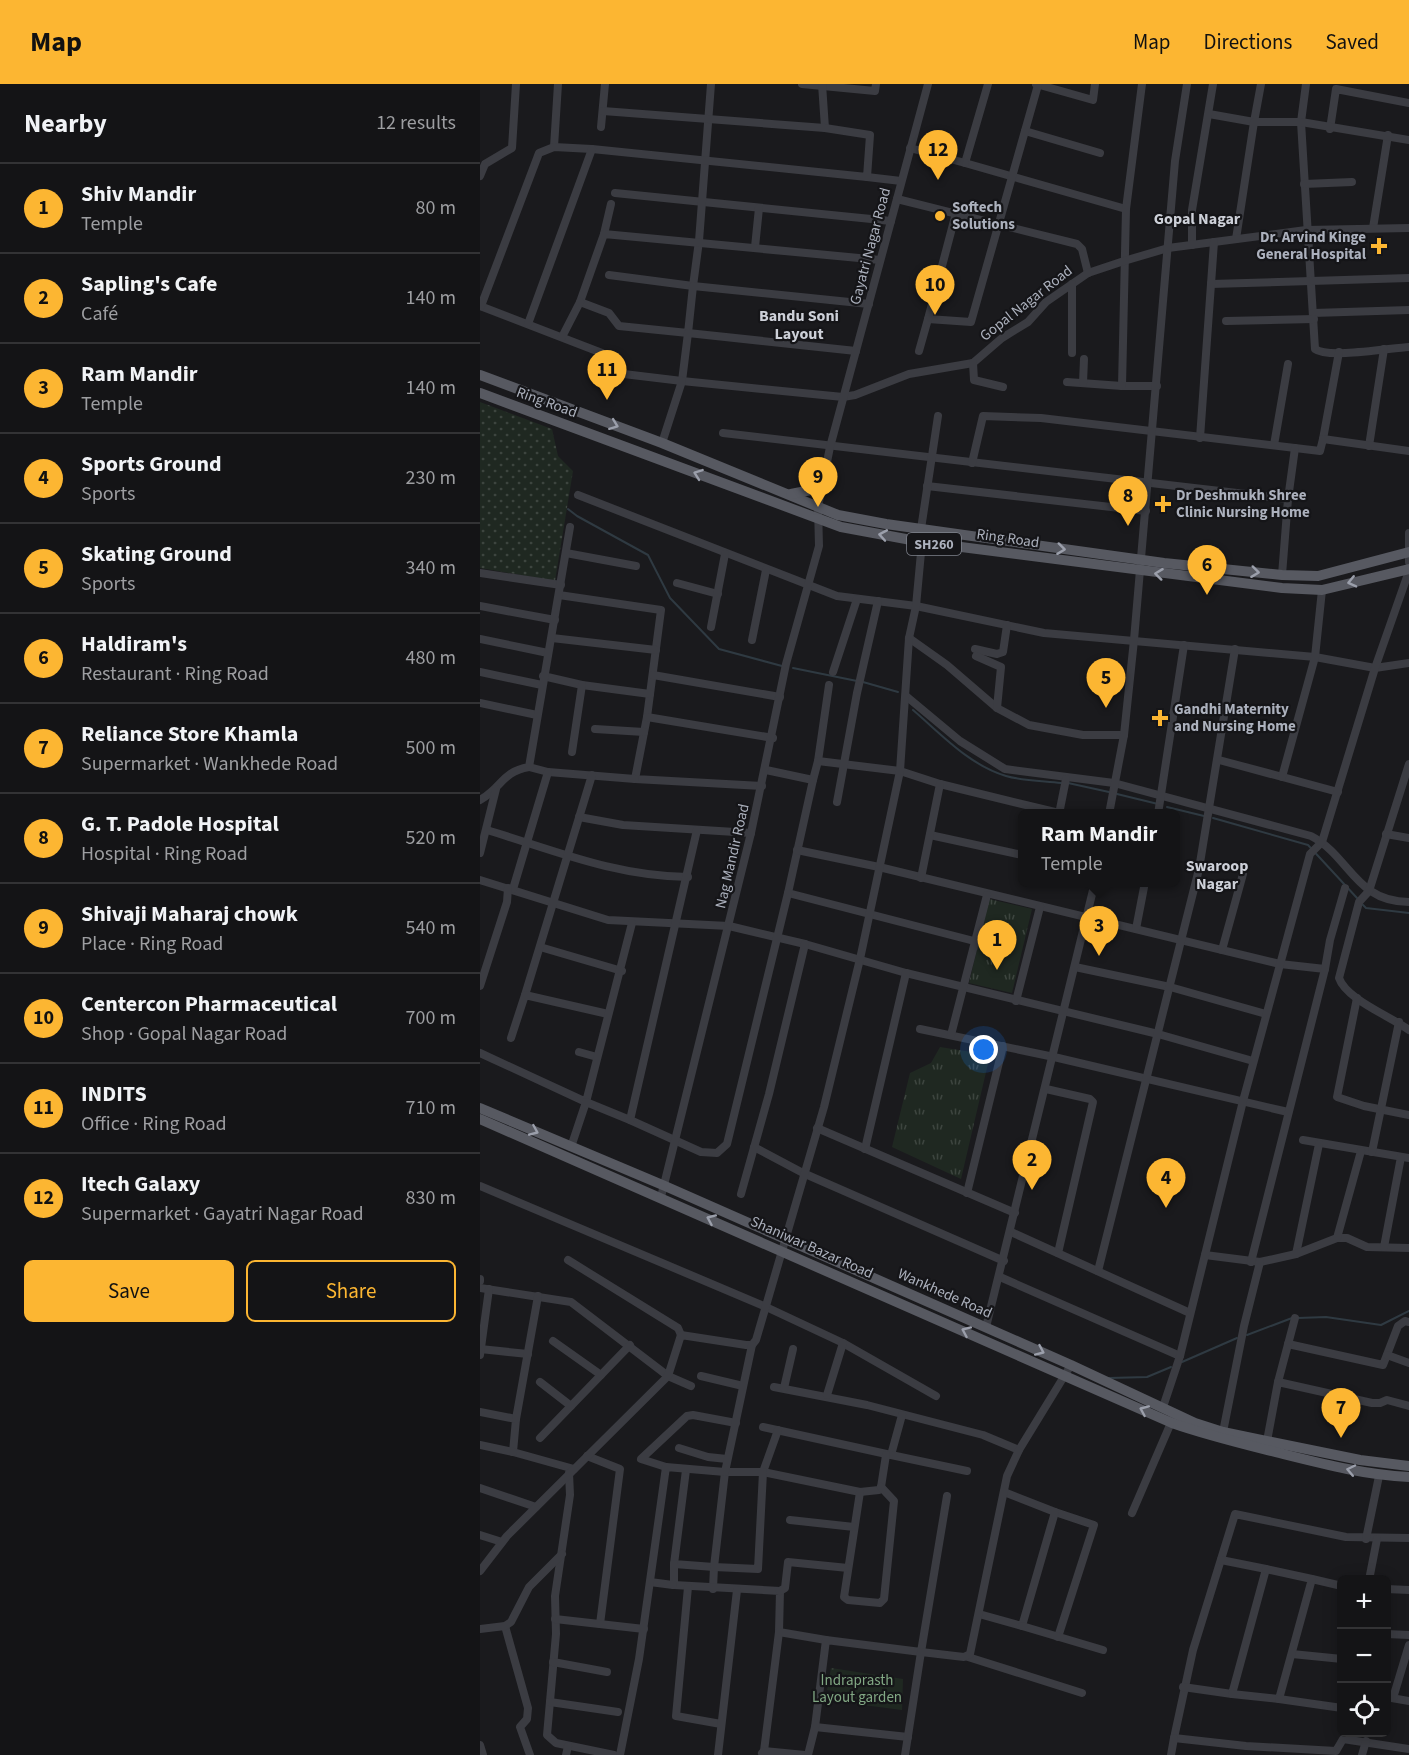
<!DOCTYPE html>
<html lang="en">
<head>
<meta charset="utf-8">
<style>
	:root { --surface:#141416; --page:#212123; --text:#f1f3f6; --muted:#9d9ea1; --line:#333335; --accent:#fcb632 }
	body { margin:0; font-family:"Source Sans 3",sans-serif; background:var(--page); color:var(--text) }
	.controls { position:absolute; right:18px; bottom:18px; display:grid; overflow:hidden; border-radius:9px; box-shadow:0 3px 15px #0003 }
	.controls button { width:54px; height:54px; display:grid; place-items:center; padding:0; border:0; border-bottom:2px solid var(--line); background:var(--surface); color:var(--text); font:30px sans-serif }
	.you { position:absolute; left:504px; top:966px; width:21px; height:21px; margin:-15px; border:4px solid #fff; border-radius:50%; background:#1a73e8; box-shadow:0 0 0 9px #1a73e833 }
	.badge { display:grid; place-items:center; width:39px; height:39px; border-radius:50%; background:var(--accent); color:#111; font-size:20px; font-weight:700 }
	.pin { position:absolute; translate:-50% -50px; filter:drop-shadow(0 2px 3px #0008) }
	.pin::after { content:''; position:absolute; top:32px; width:21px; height:18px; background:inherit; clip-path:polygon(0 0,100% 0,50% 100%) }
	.popup { position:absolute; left:538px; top:725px; width:162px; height:78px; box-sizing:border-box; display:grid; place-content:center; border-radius:9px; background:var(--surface); filter:drop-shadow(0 2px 4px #0005); font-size:20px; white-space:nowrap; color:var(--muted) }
	.popup b { font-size:22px; color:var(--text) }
	.popup::after { content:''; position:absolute; left:50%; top:100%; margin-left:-12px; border:12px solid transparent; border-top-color:var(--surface) }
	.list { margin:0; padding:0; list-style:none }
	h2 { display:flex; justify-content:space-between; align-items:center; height:78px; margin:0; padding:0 24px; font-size:26px }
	h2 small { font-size:20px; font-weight:400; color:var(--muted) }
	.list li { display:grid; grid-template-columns:39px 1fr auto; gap:18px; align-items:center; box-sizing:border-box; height:90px; padding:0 24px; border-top:2px solid var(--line) }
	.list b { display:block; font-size:22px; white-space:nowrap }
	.list p { margin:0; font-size:20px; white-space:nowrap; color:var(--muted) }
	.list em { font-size:20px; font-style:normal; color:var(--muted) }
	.actions { display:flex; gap:12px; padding:18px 24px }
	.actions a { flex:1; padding:14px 0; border:2px solid var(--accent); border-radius:9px; text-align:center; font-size:21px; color:var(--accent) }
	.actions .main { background:var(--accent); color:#111 }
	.icon { flex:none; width:33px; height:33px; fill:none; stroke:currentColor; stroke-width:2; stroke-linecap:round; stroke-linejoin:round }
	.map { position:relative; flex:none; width:929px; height:1671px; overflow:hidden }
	header { display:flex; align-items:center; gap:36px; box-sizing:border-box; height:84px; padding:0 30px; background:var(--accent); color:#111 }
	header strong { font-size:28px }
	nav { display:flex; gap:33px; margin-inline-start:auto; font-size:21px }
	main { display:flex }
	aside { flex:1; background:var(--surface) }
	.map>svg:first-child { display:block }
</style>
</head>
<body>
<header>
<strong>Map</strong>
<nav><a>Map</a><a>Directions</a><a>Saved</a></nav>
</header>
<main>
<aside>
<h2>Nearby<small>12 results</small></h2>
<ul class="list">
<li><span class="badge">1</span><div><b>Shiv Mandir</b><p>Temple</p></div><em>80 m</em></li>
<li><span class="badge">2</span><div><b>Sapling's Cafe</b><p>Café</p></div><em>140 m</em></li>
<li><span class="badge">3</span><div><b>Ram Mandir</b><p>Temple</p></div><em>140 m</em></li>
<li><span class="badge">4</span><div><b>Sports Ground</b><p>Sports</p></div><em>230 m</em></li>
<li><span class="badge">5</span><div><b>Skating Ground</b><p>Sports</p></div><em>340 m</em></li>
<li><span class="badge">6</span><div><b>Haldiram's</b><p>Restaurant · Ring Road</p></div><em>480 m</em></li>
<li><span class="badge">7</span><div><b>Reliance Store Khamla</b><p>Supermarket · Wankhede Road</p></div><em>500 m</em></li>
<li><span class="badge">8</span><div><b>G. T. Padole Hospital</b><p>Hospital · Ring Road</p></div><em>520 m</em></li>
<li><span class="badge">9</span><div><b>Shivaji Maharaj chowk</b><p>Place · Ring Road</p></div><em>540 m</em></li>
<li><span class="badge">10</span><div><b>Centercon Pharmaceutical</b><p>Shop · Gopal Nagar Road</p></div><em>700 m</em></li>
<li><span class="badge">11</span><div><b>INDITS</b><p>Office · Ring Road</p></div><em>710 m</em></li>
<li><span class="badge">12</span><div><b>Itech Galaxy</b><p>Supermarket · Gayatri Nagar Road</p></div><em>830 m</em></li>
</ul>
<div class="actions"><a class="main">Save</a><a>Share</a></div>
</aside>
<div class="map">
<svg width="929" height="1671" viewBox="0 0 929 1671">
	<defs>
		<pattern id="grass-dots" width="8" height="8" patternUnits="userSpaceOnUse" patternTransform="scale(1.5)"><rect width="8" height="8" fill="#1f2821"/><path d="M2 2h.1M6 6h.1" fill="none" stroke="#3d453f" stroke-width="1.8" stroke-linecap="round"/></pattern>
		<pattern id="park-tufts" width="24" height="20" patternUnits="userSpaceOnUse" patternTransform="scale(1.5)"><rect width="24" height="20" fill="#1f2821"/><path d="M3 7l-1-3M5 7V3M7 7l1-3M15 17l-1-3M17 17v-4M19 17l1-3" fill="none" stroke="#3d453f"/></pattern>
	</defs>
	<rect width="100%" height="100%" fill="#1a1a1d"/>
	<!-- grass -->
	<polygon fill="url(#grass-dots)" points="0,318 72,345 78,372 93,387 75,497 0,484"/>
	<!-- park -->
	<g fill="url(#park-tufts)">
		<polygon points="509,815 552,825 532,909 489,899"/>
		<polygon points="460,963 510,971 481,1095 412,1063 430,989 451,979"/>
		<polygon points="351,1584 423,1595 422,1626 353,1617 354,1607 347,1606"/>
	</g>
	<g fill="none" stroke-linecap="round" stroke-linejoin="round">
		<!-- stream -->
		<g stroke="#2f3a42" stroke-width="2">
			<polyline points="88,425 97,432 168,471 190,514 239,565 302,582"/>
			<polyline points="313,584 377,597"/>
			<polyline points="383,598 418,608"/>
			<path d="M 433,626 C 461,650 489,681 526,692 C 543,697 564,697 581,699"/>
			<polyline points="588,699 629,708"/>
			<polyline points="637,710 678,720"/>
			<polyline points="687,723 724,732"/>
			<polyline points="733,734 828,761 877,814"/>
			<polyline points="881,819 886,824 929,829"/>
			<polyline points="818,1234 846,1233 901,1241 929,1227"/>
			<polyline points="767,1251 812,1234"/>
			<polyline points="702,1278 757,1254"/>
			<polyline points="629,1294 667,1293 691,1283"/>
		</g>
		<!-- minor -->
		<g stroke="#3b3c42" stroke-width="8">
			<polyline points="322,0 395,7 396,0"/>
			<polyline points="342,0 345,44"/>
			<polyline points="508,0 485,79 646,125"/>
			<polyline points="556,0 613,16 615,0"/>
			<polyline points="662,0 646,125 642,302 677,302"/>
			<path d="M 826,0 L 821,38 L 835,265 C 848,275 910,264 929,263"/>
			<polyline points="729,30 774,38 781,0"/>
			<polyline points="121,43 125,0"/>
			<polyline points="850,45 856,5 929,19"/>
			<polyline points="545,47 620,69"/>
			<polyline points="74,63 78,0"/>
			<polyline points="430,64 485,79"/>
			<polyline points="0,92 5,80 32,64 36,0"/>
			<polyline points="387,93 421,97"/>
			<polyline points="824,100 872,98"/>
			<polyline points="135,109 411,137"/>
			<polyline points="417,115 597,160 602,165 608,189"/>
			<polyline points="476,129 448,235 491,238 558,1"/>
			<polyline points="893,144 908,51"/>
			<polyline points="124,150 131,120"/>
			<polyline points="756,155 774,38 821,38 929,56"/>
			<polyline points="712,161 712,126 733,0"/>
			<polyline points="275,163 279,124"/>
			<polyline points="129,191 213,202 219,157 231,0"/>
			<polyline points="731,200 929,194"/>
			<polyline points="389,220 213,202 208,249 139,242 129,229 100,218 124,150 400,176"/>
			<polyline points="0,222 122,269"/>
			<polyline points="1,222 59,69 74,63 112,65 387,93 390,51 345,44 123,27"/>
			<polyline points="833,229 929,226"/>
			<polyline points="746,237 834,235"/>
			<polyline points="48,240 112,65"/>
			<polyline points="82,253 100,218"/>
			<polyline points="376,267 208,249 202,297 363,313 375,311 429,290 493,279 522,254 548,238 566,218 608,189 644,177 688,164 826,146 929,144"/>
			<polyline points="439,267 448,235"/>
			<polyline points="592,269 592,200"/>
			<polyline points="493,279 494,296 523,303"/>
			<polyline points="127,288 202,297 182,359"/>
			<polyline points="587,298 642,302"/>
			<polyline points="603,299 604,275"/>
			<polyline points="243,349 808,415"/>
			<polyline points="720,354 734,158"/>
			<polyline points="843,355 859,268"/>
			<polyline points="794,361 808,280"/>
			<polyline points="889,362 904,265"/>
			<polyline points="492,379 503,332 561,334 840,367 843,355 929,367"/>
			<polyline points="447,402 666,427"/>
			<polyline points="98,411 357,512 436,522 564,549 835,573 895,584 929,579"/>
			<polyline points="441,445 458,332"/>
			<polyline points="929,449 929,478"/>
			<polyline points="86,469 156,482"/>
			<polyline points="0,489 81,501"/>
			<polyline points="802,491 808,415 815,364"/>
			<polyline points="197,499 238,510"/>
			<polyline points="79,511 181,526 167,633 155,695 282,702"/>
			<polyline points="0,522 75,536"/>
			<polyline points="231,543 245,470"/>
			<polyline points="72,554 176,566"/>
			<polyline points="429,554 467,581 517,624 549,641 603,651 644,651"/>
			<polyline points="0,555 68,569"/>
			<polyline points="272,556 286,486"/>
			<polyline points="495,565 517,570 523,568 527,541"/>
			<polyline points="496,572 521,583 517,624"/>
			<polyline points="0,588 62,601"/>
			<polyline points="353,588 377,515"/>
			<polyline points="173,591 300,613"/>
			<polyline points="63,592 102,601 170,610"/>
			<path d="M 426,612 L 480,657 L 525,685 L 634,699 L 831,752 C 870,772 875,818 929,818"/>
			<polyline points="0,619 57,631"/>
			<polyline points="167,633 293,654"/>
			<polyline points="115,645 164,648"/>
			<polyline points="92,668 102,601"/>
			<polyline points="739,676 858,708"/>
			<polyline points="338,677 349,601"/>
			<path d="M 929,680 L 889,807 L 879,818 L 859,894 C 866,915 910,932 929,946"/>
			<polyline points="49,683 68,688 155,695"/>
			<polyline points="286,686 333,696 338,677 420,687 460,700 579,729"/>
			<polyline points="802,693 835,573 842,506"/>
			<polyline points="333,696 308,809 494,857"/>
			<path d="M 0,716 C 23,703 21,688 49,683 L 90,443"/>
			<polyline points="357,718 377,609 398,517"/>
			<polyline points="579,730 586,695"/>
			<polyline points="629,730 644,651 654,556 695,77 707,0"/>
			<polyline points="678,730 704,561"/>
			<polyline points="99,733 143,741 271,749"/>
			<path d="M 7,746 C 76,767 135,792 208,793"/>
			<polyline points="906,750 929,754"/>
			<polyline points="450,751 542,771"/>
			<polyline points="317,766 399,783 800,880 845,885"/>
			<polyline points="0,769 16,705"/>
			<polyline points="441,794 460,700"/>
			<polyline points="0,796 128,836 249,842 325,860 426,889 678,950 773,977"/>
			<polyline points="33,805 68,688"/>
			<polyline points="656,845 665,798"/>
			<polyline points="60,863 142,887"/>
			<polyline points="742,866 763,790"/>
			<polyline points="595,883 690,903 786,930"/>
			<polyline points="0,902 27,818 28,804"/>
			<polyline points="45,911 112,691"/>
			<polyline points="877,914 857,1013 884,1022 929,1031"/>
			<polyline points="536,917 560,823"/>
			<polyline points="440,945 574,973 808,1028"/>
			<polyline points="471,951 507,811"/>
			<polyline points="31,954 45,911 128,930"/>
			<polyline points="99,968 117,973"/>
			<polyline points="0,969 106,1018 152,839"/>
			<polyline points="566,1005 610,1015 613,1018 578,1169"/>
			<polyline points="150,1036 221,1068 237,1069 247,1060 308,809"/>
			<polyline points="337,1044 535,1129"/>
			<polyline points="823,1056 929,1074"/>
			<polyline points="91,1063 106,1018 150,1036 217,746"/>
			<polyline points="274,1063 323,1089 524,1177"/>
			<polyline points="385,1065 426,889"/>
			<polyline points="892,1068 919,938"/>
			<polyline points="0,1102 284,1222 363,1259 456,1312"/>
			<polyline points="487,1109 523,962"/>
			<polyline points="261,1110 289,1010 325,860"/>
			<polyline points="181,1113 271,749 306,580 339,462 338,423 350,363 448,0"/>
			<polyline points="531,1148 710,1229"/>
			<polyline points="857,1154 867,1154 887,1163 929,1164"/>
			<polyline points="904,1163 921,1073"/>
			<polyline points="816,1170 839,1060"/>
			<polyline points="725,1171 780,1178 816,1170 857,1154 881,1067"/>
			<polyline points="88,1176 198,1244 201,1251"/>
			<polyline points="771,1178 845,885 850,856 865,804"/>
			<polyline points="618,1187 719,785 755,565"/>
			<polyline points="520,1193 700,1272"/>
			<polyline points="0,1195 0,1197"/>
			<polyline points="0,1204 91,1218 188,1292 211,1302"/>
			<polyline points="506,1243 615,798"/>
			<polyline points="73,1257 121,1291"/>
			<polyline points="808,1260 903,1281 918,1242 925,1237 929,1238"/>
			<polyline points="0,1265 48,1270"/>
			<polyline points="0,1271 9,1205"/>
			<polyline points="907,1271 929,1279"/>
			<polyline points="221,1292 263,1302"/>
			<polyline points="60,1298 91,1322"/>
			<polyline points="798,1298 815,1234"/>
			<polyline points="294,1303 387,1321 503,1351 539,1366"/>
			<polyline points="304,1304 313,1265"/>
			<polyline points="347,1311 363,1259"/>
			<polyline points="683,1323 700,1272 763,1017 830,770 842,758 895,584 929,487"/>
			<polyline points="0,1328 36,1335 33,1368 94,1385"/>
			<polyline points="36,1335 58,1212"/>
			<polyline points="283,1343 411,1371 422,1331"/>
			<polyline points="298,1346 283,1388 380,1408 399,1406 401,1403"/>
			<polyline points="743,1348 764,1242 780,1178"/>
			<polyline points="60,1354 150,1261"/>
			<polyline points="787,1357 798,1298 892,1319 900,1319 907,1316 929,1322"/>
			<polyline points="0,1361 33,1368"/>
			<polyline points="199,1364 228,1373 247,1375"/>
			<polyline points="411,1371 487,1387"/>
			<polyline points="107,1372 140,1385 120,1540"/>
			<polyline points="186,1383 161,1375 207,1332 213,1331 256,1339"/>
			<polyline points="206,1386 194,1480 234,1483 233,1505"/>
			<polygon points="245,1388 283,1388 278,1485 234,1483"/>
			<polyline points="89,1389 90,1411 75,1512 76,1550 67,1651 76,1659 134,1671"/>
			<polyline points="401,1403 406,1371"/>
			<polyline points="0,1404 56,1423"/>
			<polyline points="380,1408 364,1513 368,1516 400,1519 404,1515 414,1417 401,1403"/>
			<polyline points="575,1428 614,1441 578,1553"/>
			<polyline points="652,1429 693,1334"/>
			<polyline points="310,1436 374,1443"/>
			<polyline points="0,1451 22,1458"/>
			<polyline points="929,1454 866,1453 755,1430 713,1566 694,1654 766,1662 856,1667 863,1655 929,1665"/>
			<polyline points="886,1455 899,1392"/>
			<polyline points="194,1480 194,1501 300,1507 299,1548"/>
			<polyline points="0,1487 27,1452 188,1292 201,1251 266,1261 272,1261 276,1256 344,1023 380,875 420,687 429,554 436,522 442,458"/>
			<polyline points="832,1495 862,1502"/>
			<polyline points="889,1496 897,1455"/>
			<polyline points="170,1498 193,1501"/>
			<polyline points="208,1503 196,1632 241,1640"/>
			<polyline points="906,1505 929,1506"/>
			<polyline points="300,1507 305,1504 308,1478 368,1484"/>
			<polyline points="499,1530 542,1542 575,1428 524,1408"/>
			<polyline points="75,1535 164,1545"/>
			<polyline points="25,1542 48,1624 47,1635 40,1643 50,1671"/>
			<polyline points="542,1542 623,1566"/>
			<polyline points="0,1545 25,1542 31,1538 49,1503 82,1470"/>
			<polyline points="906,1550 929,1551"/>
			<polyline points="812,1570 862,1575"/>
			<polyline points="488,1573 602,1609"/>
			<polyline points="73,1578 127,1588"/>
			<polyline points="703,1603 752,1610 786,1485 741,1476"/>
			<polyline points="752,1610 799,1615 832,1495 786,1485"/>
			<polyline points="906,1613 929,1617"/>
			<polyline points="913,1614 929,1561"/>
			<polyline points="799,1615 862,1624"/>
			<polyline points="70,1618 138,1628"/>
			<polyline points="335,1643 428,1653"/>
			<polyline points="0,1661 3,1671"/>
			<polyline points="284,1667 299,1548 346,1556"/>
			<polyline points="282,1669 284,1667 325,1671"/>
			<polyline points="86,1671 88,1662"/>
			<polyline points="140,1671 159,1575 186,1383 245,1388 272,1261"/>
			<polyline points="238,1671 257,1506"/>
			<polyline points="328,1671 335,1643 346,1556 441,1568 467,1412"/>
			<polyline points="425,1671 441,1568 484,1573 490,1570 527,1392 539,1366 591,1281"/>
			<polyline points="691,1671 694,1654"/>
			<polyline points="882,1671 886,1657"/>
		</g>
		<!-- major -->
		<g stroke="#575961" stroke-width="10">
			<polyline points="0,291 182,359 358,431 406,440 684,479 802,491 838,492 929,468"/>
			<polyline points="0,309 361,443 442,458 802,504 842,506 929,485"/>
			<polyline points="311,410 331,406 344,393"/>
			<polyline points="0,1024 185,1102 591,1281 715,1339 743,1348 880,1376 929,1382"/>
			<path d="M 0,1035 L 692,1339 C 729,1352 768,1361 807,1371 C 847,1381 887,1391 929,1393"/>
		</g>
	</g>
	<!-- one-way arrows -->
	<defs><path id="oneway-chevron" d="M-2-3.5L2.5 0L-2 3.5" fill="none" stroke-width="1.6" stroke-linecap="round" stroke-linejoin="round" transform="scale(1.5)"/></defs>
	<g stroke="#9b9fab">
		<use href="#oneway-chevron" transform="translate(134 341) rotate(21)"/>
		<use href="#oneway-chevron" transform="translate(218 390) rotate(-160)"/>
		<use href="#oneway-chevron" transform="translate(403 451) rotate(-170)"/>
		<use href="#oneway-chevron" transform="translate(581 465) rotate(7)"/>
		<use href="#oneway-chevron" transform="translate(775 488) rotate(7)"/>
		<use href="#oneway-chevron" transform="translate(679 490) rotate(-173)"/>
		<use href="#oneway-chevron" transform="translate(872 498) rotate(167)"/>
		<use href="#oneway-chevron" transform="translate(54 1047) rotate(23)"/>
		<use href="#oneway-chevron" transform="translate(231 1135) rotate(-156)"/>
		<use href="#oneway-chevron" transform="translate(486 1247) rotate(-156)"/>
		<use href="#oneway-chevron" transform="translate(560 1267) rotate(24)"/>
		<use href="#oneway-chevron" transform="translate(664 1326) rotate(-156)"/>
		<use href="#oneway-chevron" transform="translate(871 1386) rotate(-168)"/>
	</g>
	<!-- markers -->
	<g fill="#fcb632" stroke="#151518" stroke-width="2">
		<circle cx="460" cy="132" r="6"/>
		<path d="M896 153h6v6h6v6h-6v6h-6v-6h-6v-6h6z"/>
		<path d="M680 411h6v6h6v6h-6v6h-6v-6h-6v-6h6z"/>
		<path d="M677 625h6v6h6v6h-6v6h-6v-6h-6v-6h6z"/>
	</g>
	<g text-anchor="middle" stroke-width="4.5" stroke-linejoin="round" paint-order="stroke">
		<!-- shield labels -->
		<rect fill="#151518" stroke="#7f828c" stroke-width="1.5" x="427" y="449" width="54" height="22" rx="4.5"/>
		<g font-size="14" font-weight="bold" fill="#acb1bd">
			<text x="454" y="465">SH260</text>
		</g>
		<!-- poi labels -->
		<g font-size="15" font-weight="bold" fill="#acb1bd" stroke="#151518" text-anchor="start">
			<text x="472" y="128">Softech<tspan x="472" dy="17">Solutions</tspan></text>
			<text x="886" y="158" text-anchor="end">Dr. Arvind Kinge<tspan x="886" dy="17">General Hospital</tspan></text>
			<text x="696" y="416">Dr Deshmukh Shree<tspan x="696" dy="17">Clinic Nursing Home</tspan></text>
			<text x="694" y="630">Gandhi Maternity<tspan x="694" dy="17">and Nursing Home</tspan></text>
		</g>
		<!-- street labels -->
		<g font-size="15" fill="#acb1bd" stroke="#151518">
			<text transform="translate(390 162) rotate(-75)" y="5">Gayatri Nagar Road</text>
			<text transform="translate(546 219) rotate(-38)" y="5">Gopal Nagar Road</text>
			<text transform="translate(67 318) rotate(20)" y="5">Ring Road</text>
			<text transform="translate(528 454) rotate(8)" y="5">Ring Road</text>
			<text transform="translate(252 772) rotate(-77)" y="5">Nag Mandir Road</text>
			<text transform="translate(332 1163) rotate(24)" y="5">Shaniwar Bazar Road</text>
			<text transform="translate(465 1209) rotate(24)" y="5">Wankhede Road</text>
		</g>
		<!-- park labels -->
		<g font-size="15" fill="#82a884" stroke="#151518">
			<text x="377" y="1601">Indraprasth<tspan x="377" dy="17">Layout garden</tspan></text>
		</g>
		<!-- neighbourhood labels -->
		<g font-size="16" font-weight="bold" fill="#cdd0d8" stroke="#151518">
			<text x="717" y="140">Gopal Nagar</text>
			<text x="319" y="237">Bandu Soni<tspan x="319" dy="18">Layout</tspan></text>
			<text x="737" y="787">Swaroop<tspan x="737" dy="18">Nagar</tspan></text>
		</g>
	</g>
</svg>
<div class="controls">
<button>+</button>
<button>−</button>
<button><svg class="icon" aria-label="locate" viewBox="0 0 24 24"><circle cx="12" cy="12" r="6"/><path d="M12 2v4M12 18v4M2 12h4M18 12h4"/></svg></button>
</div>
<div class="you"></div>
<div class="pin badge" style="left:517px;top:886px">1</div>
<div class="pin badge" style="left:552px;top:1106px">2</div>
<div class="pin badge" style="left:619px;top:872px">3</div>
<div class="popup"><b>Ram Mandir</b>Temple</div>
<div class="pin badge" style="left:686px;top:1124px">4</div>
<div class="pin badge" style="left:626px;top:624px">5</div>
<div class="pin badge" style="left:727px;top:511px">6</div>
<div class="pin badge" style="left:861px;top:1354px">7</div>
<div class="pin badge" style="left:648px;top:442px">8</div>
<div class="pin badge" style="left:338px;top:423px">9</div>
<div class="pin badge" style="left:455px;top:231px">10</div>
<div class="pin badge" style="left:127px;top:316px">11</div>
<div class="pin badge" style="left:458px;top:96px">12</div>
</div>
</main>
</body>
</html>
